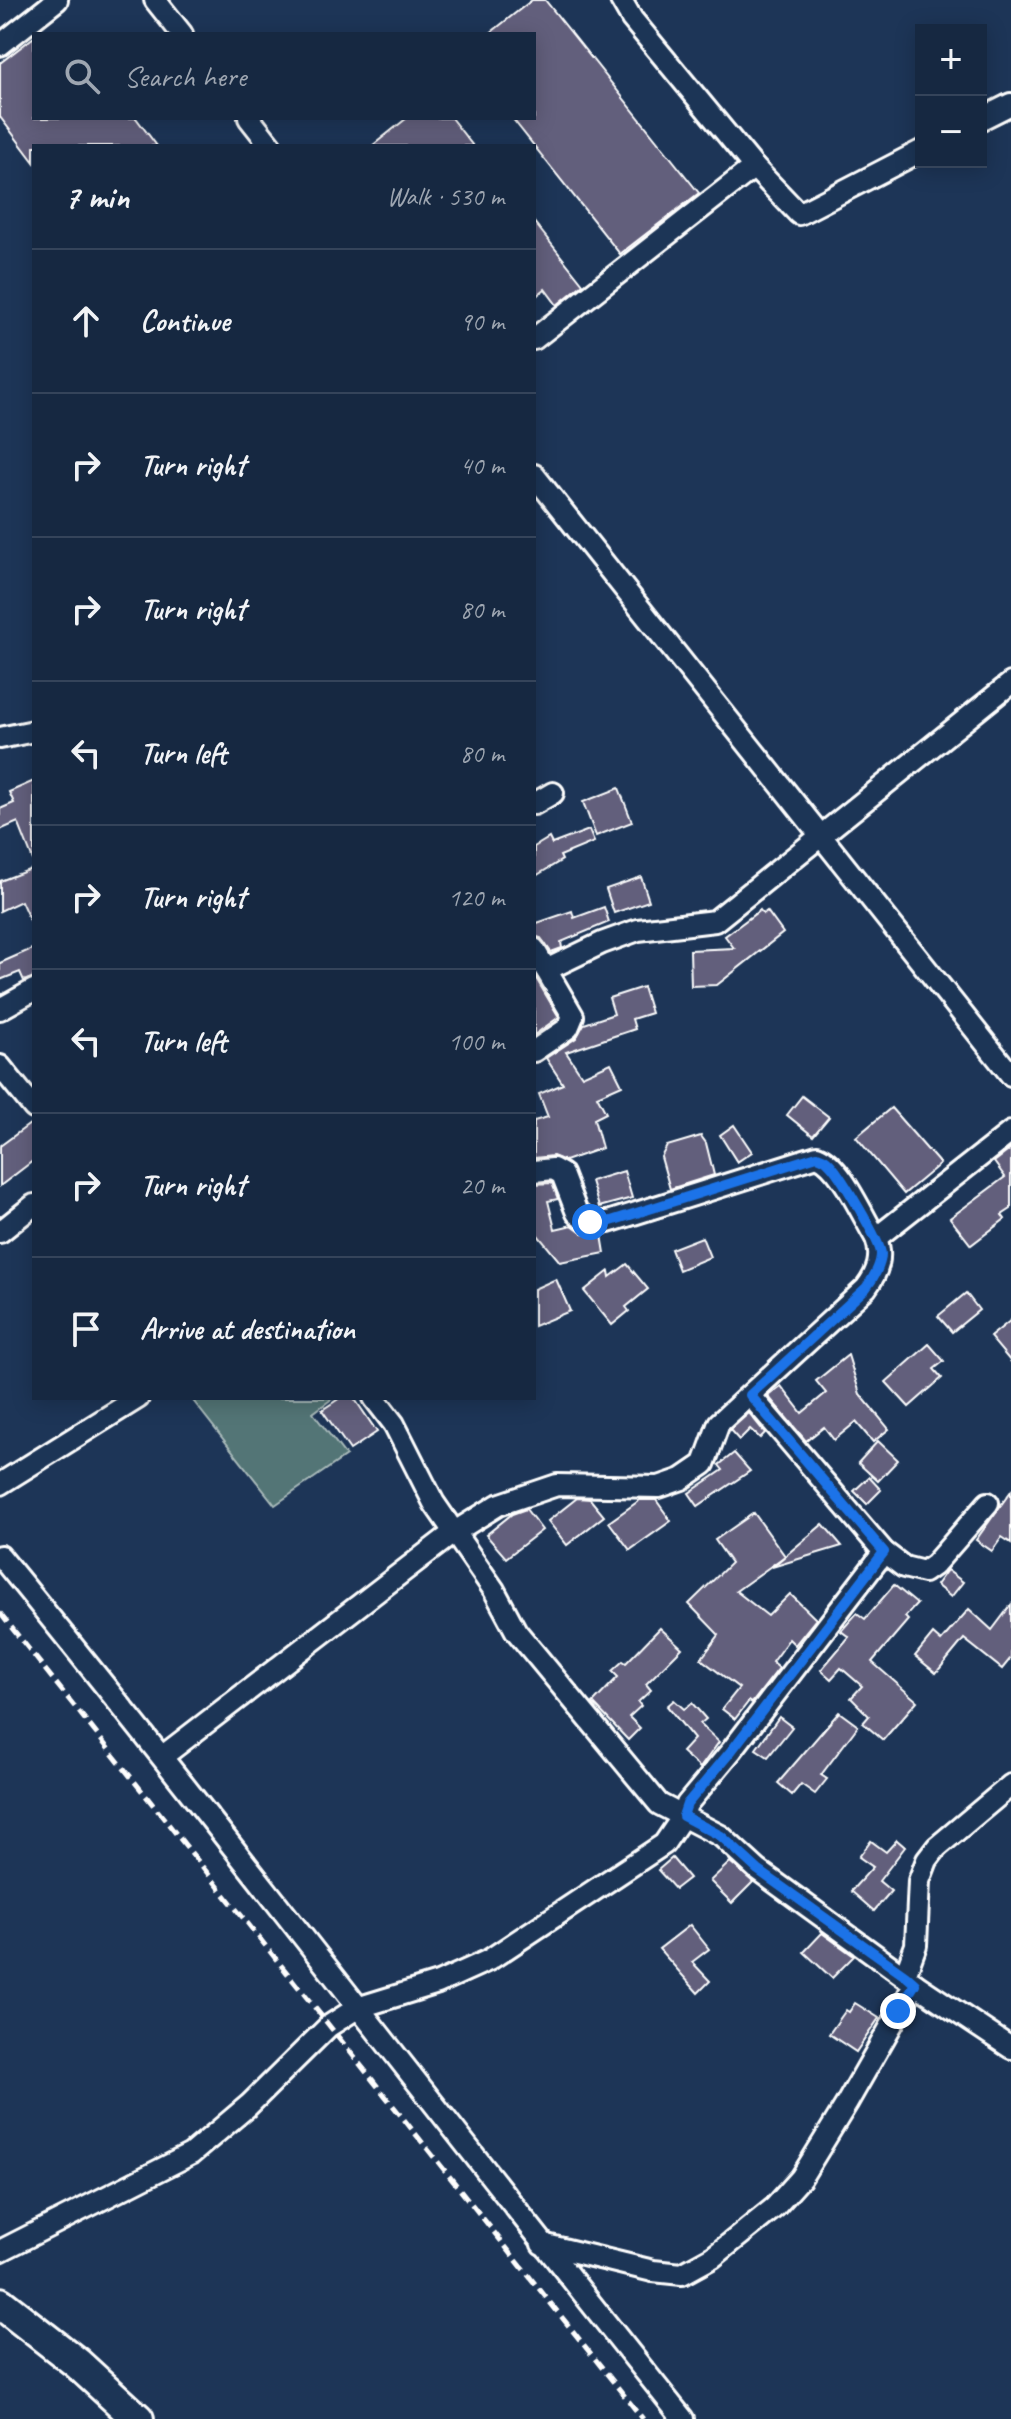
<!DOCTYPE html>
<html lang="en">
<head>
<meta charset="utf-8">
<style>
	:root { --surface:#162841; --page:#23344c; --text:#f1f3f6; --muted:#9ea6b1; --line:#35445a }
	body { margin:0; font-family:Caveat,sans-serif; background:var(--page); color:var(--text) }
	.controls { position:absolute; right:24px; top:24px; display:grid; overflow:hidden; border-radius:0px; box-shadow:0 4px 20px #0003 }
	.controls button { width:72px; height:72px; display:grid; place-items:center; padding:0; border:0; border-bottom:2px solid var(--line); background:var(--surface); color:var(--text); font:40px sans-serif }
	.stop { position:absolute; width:24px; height:24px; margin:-18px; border:6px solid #1a73e8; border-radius:50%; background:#fff }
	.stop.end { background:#1a73e8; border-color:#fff; box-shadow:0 2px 8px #0008 }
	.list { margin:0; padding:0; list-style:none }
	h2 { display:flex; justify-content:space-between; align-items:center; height:104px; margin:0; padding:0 32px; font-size:34px }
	h2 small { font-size:26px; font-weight:400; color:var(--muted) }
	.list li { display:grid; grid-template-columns:52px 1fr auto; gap:24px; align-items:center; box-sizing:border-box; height:144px; padding:0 32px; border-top:2px solid var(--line) }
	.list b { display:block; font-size:30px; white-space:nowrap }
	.list em { font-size:26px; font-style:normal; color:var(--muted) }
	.icon { flex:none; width:44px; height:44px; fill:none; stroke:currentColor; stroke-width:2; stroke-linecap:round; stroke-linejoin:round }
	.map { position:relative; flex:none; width:1011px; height:2419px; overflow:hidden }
	.search { position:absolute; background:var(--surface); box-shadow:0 4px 20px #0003; left:32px; top:32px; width:504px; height:88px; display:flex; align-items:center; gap:20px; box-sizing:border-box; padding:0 28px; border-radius:0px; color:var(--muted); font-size:30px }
	.panel { position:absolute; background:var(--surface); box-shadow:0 4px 20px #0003; left:32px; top:144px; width:504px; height:1256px; border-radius:0px }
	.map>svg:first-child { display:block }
</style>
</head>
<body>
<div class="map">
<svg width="1011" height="2419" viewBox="0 0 1011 2419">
	<rect width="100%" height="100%" fill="#1d3557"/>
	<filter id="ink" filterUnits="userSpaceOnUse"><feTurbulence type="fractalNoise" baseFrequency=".0125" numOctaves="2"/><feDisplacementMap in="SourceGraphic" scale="16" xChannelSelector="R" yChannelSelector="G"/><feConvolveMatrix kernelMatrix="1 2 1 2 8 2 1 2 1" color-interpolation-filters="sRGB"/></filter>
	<g filter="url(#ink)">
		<!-- green -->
		<polygon fill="#537576" stroke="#a9baba" stroke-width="2" points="191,1398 333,1398 313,1413 346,1456 275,1505"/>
		<!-- building -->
		<g fill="#625e7c" stroke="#fff" stroke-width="2">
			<polygon points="532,0 545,0 699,193 620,254 512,118 534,118 534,34 489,34"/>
			<polygon points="34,37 34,118 136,118 157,146 34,146 34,162 0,117 0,63"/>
			<polygon points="407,118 451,118 473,146 372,146"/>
			<polygon points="534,222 583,284 557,305 545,289 534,298"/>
			<polygon points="34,781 34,860 33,860 18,822 0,830 0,809 14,803 9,792"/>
			<polygon points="619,788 632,822 596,836 583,802"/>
			<polygon points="589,830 594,842 560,856 562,860 534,877 534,847 549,838 552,844"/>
			<polygon points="34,868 34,930 21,901 0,911 0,881"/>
			<polygon points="641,877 649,901 614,913 606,889"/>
			<polygon points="604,907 609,922 561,942 562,948 551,952 541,938 534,936 534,924 572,911 574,918"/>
			<polygon points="760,910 763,914 767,911 783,933 717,985 691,986 690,950 734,948 725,936"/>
			<polygon points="34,948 34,977 24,981 20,972 0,980 0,963"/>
			<polygon points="534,975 559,1017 534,1035"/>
			<polygon points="643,987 651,1013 632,1019 635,1029 566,1052 582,1076 611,1063 622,1085 597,1096 606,1113 594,1119 602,1148 565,1161 553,1156 534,1158 534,1121 548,1117 539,1094 563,1084 546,1058 576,1038 584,1024 614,1014 609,998"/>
			<polygon points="802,1096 829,1117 813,1136 787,1115"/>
			<polygon points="891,1108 940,1164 904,1194 856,1137"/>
			<polygon points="34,1121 34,1160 0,1186 0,1146"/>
			<polygon points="734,1125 752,1152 737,1162 720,1135"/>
			<polygon points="701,1136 706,1143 714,1175 670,1189 661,1157 667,1146"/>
			<polygon points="1011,1149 1011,1209 1002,1215 1005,1219 971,1245 950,1218 1005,1177 994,1162"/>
			<polygon points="624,1171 632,1198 599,1207 591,1181"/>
			<polygon points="552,1183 558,1199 548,1201 555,1229 572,1225 583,1233 602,1235 605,1253 560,1262 537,1234 534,1220 534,1184"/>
			<polygon points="702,1237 710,1257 679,1270 671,1249"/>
			<polygon points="627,1264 648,1289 626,1307 629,1311 612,1325 584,1291 609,1271 610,1277"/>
			<polygon points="556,1279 570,1311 534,1326 534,1289"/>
			<polygon points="966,1293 979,1310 952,1332 938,1316"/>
			<polygon points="1011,1320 1011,1362 990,1337"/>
			<polygon points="929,1344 944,1361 934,1369 942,1378 909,1407 886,1382"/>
			<polygon points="848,1355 860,1394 889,1429 873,1442 856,1422 834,1440 824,1427 806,1441 768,1396 781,1386 802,1413 826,1393 816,1381"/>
			<polygon points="340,1398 354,1398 377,1432 350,1450 322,1410"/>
			<polygon points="749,1413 765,1433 760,1438 750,1429 739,1440 730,1430"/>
			<polygon points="878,1441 898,1460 878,1481 858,1463"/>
			<polygon points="734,1453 750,1471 698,1506 689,1493 723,1470 719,1465"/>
			<polygon points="869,1477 881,1490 867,1504 854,1491"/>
			<polygon points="1011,1491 1011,1543 1002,1537 992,1551 976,1540"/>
			<polygon points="577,1498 590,1499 604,1516 567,1545 548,1521"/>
			<polygon points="640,1500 656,1500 671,1521 630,1550 609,1522"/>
			<polygon points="526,1509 542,1530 506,1558 486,1535 512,1514"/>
			<polygon points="754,1513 785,1556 736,1591 768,1616 790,1594 816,1619 795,1645 789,1639 772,1662 779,1668 752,1703 749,1701 735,1719 722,1709 739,1688 701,1659 719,1635 689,1604 731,1563 715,1540"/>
			<polygon points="823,1524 842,1546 772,1567"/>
			<polygon points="947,1570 963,1582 951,1597 936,1585"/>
			<polygon points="894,1585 917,1604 905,1617 908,1620 872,1662 917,1701 883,1740 863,1723 869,1716 851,1698 862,1686 841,1668 831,1679 821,1670 849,1637 841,1631 857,1613 865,1619"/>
			<polygon points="1011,1605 1011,1658 1002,1669 964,1639 936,1673 915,1656 933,1634 941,1641 969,1609 992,1630"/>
			<polygon points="660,1628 682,1648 646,1684 651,1690 638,1702 641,1706 629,1717 640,1728 628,1740 593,1703 618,1677 612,1671 623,1661 626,1663"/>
			<polygon points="674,1700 684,1709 692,1703 706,1719 700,1724 719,1742 700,1768 682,1752 694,1739 667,1706"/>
			<polygon points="839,1712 858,1726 821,1775 827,1779 815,1794 801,1784 792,1795 778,1783"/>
			<polygon points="779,1717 792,1727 768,1757 756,1749"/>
			<polygon points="897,1840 905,1847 879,1881 891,1891 874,1911 851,1891 873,1867 859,1857 871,1841 886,1852"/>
			<polygon points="672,1858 689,1878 675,1889 658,1870"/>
			<polygon points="730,1862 753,1882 732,1903 710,1881"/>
			<polygon points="690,1925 709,1949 692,1962 710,1981 698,1993 659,1949"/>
			<polygon points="822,1933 854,1956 832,1978 804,1952"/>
			<polygon points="855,2003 879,2018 856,2052 829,2034 846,2010 849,2012"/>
		</g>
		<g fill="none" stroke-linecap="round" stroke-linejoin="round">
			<!-- minor casing -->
			<g stroke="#fff" stroke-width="26">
				<g id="minor">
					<polyline points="155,0 182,34"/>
					<polyline points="0,45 57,0"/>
					<polyline points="249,118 271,146"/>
					<polyline points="981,119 1011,104"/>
					<polyline points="754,167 799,214 921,151"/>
					<polyline points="534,339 754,167 632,19 621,0"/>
					<polyline points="534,475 1011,1075"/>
					<polyline points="0,738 34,731"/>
					<polyline points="534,804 553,793"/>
					<polyline points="534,949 573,1016 568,1028 534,1051"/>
					<polyline points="546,970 602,943 638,930 715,921 1011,683"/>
					<polyline points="0,1009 34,990"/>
					<polyline points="0,1066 34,1108"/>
					<path d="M 534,1171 L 553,1169 L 562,1174 L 577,1213 L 590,1222 L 608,1222 L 817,1156 C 841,1165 862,1215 876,1238 L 1011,1132"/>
					<polyline points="0,1232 34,1205"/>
					<polyline points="750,1395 884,1552 904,1567 924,1572 934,1565 988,1503"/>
					<polyline points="374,1398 394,1424 434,1503 494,1590 516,1631 659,1804 721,1836 758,1870 915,1984 1011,2048"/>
					<polyline points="0,1484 138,1398"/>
					<path d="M 0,1556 C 232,1840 453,2133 683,2419"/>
					<path d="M 163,1756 L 453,1533 L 498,1505 L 557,1485 L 659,1487 L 682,1479 L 704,1464 L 719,1423 L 866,1288 C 878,1272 883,1257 876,1238"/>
					<polyline points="905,1975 916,1945 919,1881 927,1860 937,1847 1011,1785"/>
					<polyline points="542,2244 653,2271 682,2274 713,2257 775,2207 801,2178 847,2103 915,1984"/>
					<polyline points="0,2251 191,2154 249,2105 329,2026 357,2008 438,1983 489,1960 664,1844 683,1816 687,1804 732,1750 884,1552"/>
				</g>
			</g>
			<!-- secondary casing -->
			<g stroke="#fff" stroke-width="36">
				<polyline id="secondary" points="0,2303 77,2363 138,2419"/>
			</g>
			<!-- minor -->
			<use href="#minor" stroke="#1d3557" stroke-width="20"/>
			<!-- secondary -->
			<use href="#secondary" stroke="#1d3557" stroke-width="30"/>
			<!-- rail -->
			<polyline stroke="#fff" stroke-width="5" stroke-dasharray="12 6" stroke-linecap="butt" points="0,1613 643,2419"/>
		</g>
	</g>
	<g fill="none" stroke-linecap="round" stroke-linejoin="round" filter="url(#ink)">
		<!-- route -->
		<path stroke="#1a73e8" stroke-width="10" d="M 590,1222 L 608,1222 L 817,1156 C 822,1158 825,1158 828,1162 C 838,1170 881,1243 881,1254 C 881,1265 873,1279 866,1288 L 750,1395 L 884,1552 L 732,1750 L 687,1804 L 683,1816 L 721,1836 L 758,1870 L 905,1975 L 915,1984 L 898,2011"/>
	</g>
</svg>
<div class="controls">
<button>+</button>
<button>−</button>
</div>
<div class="stop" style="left:590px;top:1222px"></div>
<div class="stop end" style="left:898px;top:2011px"></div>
<div class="search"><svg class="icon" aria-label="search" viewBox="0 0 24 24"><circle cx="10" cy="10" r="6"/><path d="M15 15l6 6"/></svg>Search here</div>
<section class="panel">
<h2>7 min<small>Walk · 530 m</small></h2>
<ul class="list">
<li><svg class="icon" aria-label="ahead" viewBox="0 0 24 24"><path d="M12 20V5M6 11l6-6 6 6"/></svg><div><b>Continue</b></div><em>90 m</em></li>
<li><svg class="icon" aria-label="right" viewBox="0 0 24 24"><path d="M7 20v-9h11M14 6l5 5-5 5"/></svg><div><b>Turn right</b></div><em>40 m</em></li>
<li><svg class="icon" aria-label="right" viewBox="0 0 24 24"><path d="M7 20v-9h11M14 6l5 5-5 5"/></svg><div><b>Turn right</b></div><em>80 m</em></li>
<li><svg class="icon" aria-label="left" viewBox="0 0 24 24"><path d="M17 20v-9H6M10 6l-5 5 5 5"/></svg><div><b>Turn left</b></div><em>80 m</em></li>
<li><svg class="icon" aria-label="right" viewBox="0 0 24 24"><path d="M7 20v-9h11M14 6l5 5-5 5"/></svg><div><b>Turn right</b></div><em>120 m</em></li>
<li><svg class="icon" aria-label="left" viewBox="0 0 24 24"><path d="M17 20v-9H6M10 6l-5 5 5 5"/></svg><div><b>Turn left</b></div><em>100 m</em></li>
<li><svg class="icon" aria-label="right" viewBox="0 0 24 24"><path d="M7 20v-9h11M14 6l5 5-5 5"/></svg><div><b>Turn right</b></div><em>20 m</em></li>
<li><svg class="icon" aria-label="arrive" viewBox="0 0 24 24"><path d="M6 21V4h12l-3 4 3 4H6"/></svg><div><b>Arrive at destination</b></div></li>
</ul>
</section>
</div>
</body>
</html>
